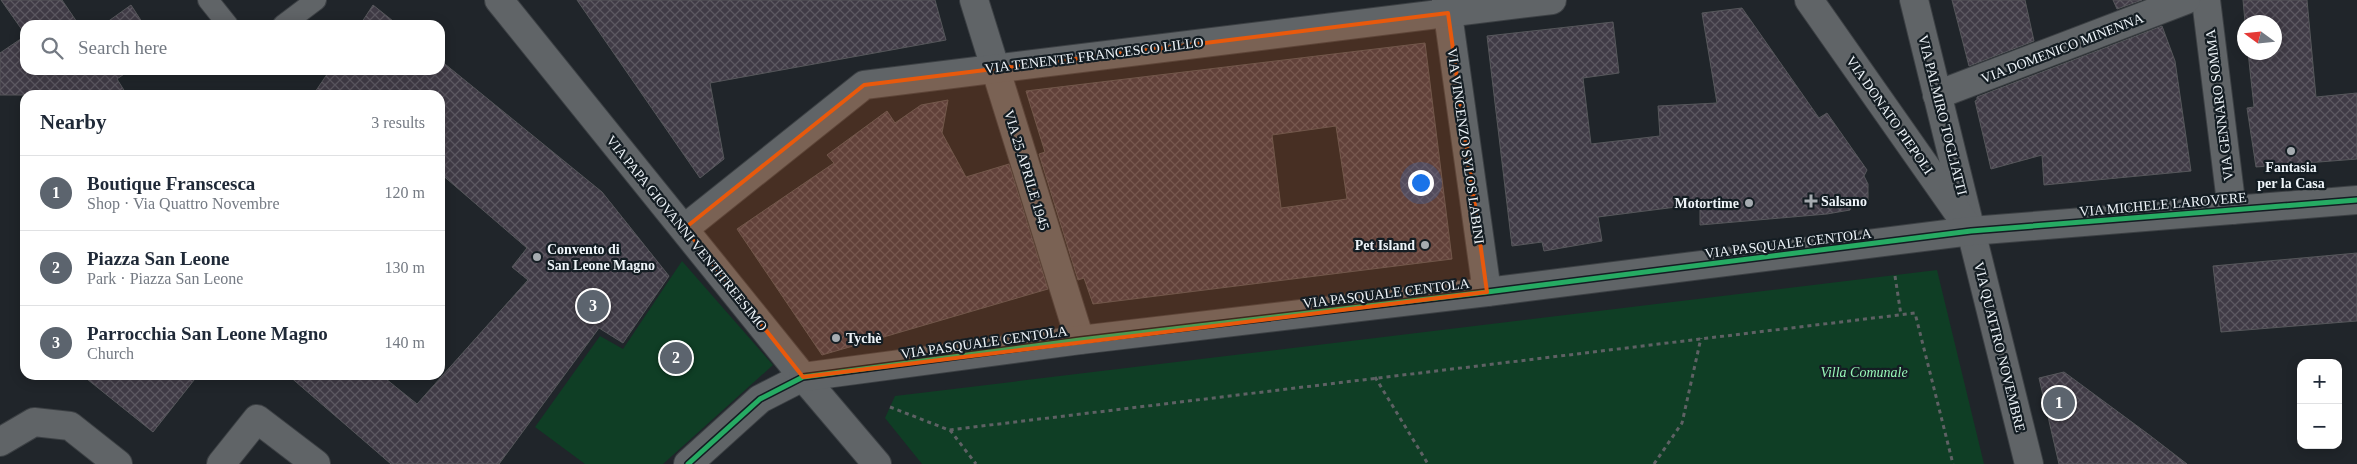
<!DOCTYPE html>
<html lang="en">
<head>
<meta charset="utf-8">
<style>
	:root { --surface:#fff; --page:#f6f6f7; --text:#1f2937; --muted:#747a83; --line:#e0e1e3; --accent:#5c646e }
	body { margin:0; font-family:Georgia,serif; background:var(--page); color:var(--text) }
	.controls { position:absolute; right:15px; bottom:15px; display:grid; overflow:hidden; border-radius:10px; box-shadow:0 2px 12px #0003 }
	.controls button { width:45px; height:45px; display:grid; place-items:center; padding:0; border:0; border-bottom:1px solid var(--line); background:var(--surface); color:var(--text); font:25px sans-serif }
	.compass { position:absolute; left:2237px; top:15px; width:45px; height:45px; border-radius:50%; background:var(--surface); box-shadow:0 2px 12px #0003; rotate:285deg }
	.you { position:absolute; left:1420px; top:182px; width:18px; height:18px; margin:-12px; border:4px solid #fff; border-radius:50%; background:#1a73e8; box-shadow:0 0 0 8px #1a73e833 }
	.badge { display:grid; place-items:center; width:32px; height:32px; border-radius:50%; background:var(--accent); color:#fff; font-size:16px; font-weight:700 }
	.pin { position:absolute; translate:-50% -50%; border:2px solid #fff; box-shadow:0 1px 5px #0006 }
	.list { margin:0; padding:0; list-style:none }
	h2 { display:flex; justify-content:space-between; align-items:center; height:65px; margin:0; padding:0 20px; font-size:21px }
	h2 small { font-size:16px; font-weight:400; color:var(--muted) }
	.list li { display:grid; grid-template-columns:32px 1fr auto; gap:15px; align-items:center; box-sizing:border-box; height:75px; padding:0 20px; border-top:1px solid var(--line) }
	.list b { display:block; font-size:19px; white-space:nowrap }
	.list p { margin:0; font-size:16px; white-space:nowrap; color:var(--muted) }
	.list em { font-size:16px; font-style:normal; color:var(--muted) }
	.icon { flex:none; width:28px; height:28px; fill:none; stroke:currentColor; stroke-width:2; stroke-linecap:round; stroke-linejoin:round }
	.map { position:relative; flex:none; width:2357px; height:464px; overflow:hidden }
	.search { position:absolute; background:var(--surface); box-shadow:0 2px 12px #0003; left:20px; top:20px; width:425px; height:55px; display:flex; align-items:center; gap:12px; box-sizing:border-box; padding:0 18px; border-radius:15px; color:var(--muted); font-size:19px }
	.panel { position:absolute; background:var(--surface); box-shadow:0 2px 12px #0003; left:20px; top:90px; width:425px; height:290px; border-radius:15px }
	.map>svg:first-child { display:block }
</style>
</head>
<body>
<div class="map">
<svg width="2357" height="464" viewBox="0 0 2357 464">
	<defs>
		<pattern id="building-cross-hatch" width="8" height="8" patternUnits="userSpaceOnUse" patternTransform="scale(1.25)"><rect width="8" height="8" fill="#403b46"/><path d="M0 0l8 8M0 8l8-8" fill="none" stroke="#5c5861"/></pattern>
	</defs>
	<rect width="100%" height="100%" fill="#20252a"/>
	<!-- park -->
	<g fill="#0f3e25">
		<polygon points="682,261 773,365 663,464 585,464 535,427 600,336 623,349"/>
		<polygon points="1937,270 1984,464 922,464 885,418 895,396"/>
	</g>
	<!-- building -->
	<g fill="url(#building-cross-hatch)" stroke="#56575b" fill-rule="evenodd">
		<polygon points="1,0 62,0 79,25 25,25 25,34"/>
		<polygon points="577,0 935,0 946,40 710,83 724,159 700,178"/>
		<polygon points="1952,0 2025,0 2034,41 1969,66"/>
		<polygon points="2113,0 2142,0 2117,9"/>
		<polygon points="2243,0 2307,0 2316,97 2357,93 2357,159 2256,167 2247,108 2254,107 2248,52 2274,52 2274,22 2245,22"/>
		<polygon points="131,5 144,25 103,25"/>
		<polygon points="373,5 398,25 360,25"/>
		<polygon points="1742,8 1819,118 1827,113 1867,170 1864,176 1868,184 1868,200 1853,203 1850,210 1827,214 1700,225 1700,204 1598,217 1602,241 1544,251 1542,242 1512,246 1487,36 1613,22 1619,73 1583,78 1591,144 1660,136 1658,106 1717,103 1702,13"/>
		<polygon points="2162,26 2175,61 2191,171 2044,185 2042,155 1991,169 1975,101 1977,100 1977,97"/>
		<polygon points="25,36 25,70 130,70 117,79 127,95 0,95 0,53"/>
		<path d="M 1425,43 L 1452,259 L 1093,304 L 1084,278 L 1078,280 L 1039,154 L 1045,152 L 1026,91 ZM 1336,126 L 1347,199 L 1281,208 L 1272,135 Z"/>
		<polygon points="440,60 602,192 669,276 623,343 599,328 499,464 391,464 288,375 381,375 417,404 528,280 512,267 527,248 440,173 440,95 313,95 330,70 440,70"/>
		<polygon points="948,100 942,133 966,177 1009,164 1048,289 822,355 737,229 834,163 827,155 887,111 895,123 921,105"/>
		<polygon points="2357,253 2357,321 2221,332 2213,266"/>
		<polygon points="2064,372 2148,434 2187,464 2059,464 2039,378"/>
		<polygon points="82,375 198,375 153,432"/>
	</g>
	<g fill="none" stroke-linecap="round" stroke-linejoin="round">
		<!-- lane casing -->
		<g stroke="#3c4044" stroke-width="22">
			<g id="lane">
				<polyline points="208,0 228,25"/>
				<polyline points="283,25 316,0"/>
			</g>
		</g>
		<!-- street casing -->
		<g stroke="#3c4044" stroke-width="30">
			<g id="street">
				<polyline points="974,0 1080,340"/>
				<polyline points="1446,0 1487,292"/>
				<polyline points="1914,0 1971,231"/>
				<polyline points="2206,0 2232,210"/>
				<polyline points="1937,95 2186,0"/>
				<polyline points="685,228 864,85 1552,0"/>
				<polyline points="0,442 34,422 70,426 118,464"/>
				<polyline points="221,464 257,419 316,464"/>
				<polyline points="688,464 760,399 803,377"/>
			</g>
		</g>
		<!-- secondary casing -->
		<g stroke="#3c4044" stroke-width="30">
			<g id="secondary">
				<polyline points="499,0 803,377 877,464"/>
				<polyline points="1809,0 1971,231 2029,464"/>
				<polyline points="803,377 1080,340 1487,292 1971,231 2357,200"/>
			</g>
		</g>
		<!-- path -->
		<g stroke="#5e6164" stroke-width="3" stroke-dasharray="4 4" stroke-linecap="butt">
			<polyline points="1895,276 1901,315"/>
			<polyline points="1375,377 1428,464"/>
			<polyline points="890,407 949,430 1915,313 1953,464"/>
			<polyline points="950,430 976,464"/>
			<polyline points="1654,464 1682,423 1701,338"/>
		</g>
		<!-- lane -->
		<use href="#lane" stroke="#606467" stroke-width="20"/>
		<!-- street -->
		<use href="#street" stroke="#606467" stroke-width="28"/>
		<!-- secondary -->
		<use href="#secondary" stroke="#606467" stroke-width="28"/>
		<!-- cycleway casing -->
		<g stroke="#141d23" stroke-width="8">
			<polyline id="cycleway" points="688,464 760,399 803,377 1080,340 1487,292 1971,231 2357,200"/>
		</g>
		<!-- cycleway -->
		<use href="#cycleway" stroke="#26ab63" stroke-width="5"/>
	</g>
	<!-- marked area -->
	<path fill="#e8590c" fill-opacity="0.2" stroke="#e8590c" stroke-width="4" stroke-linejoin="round" d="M 1448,13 L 1487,292 L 803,377 L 685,228 L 864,85 Z"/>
	<!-- markers -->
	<g fill="#a6acb1" stroke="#141d23" stroke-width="2">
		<circle cx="2291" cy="151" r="5"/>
		<path d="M1808.5 193.5h5v5h5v5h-5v5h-5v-5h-5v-5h5z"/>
		<circle cx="1749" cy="203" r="5"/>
		<circle cx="1425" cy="245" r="5"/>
		<circle cx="537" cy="257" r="5"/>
		<circle cx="836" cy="338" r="5"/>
	</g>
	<g text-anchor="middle" stroke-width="4.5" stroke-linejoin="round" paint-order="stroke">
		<!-- street labels -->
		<g font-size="14" fill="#eef4f9" stroke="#141d23">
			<text transform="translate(2062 48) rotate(-21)" y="5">VIA DOMENICO MINENNA</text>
			<text transform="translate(1094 55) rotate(-7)" y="5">VIA TENENTE FRANCESCO LILLO</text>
			<text transform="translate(2219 105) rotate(-97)" y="5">VIA GENNARO SOMMA</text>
			<text transform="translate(1890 115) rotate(55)" y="5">VIA DONATO PIEPOLI</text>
			<text transform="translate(1943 115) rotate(76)" y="5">VIA PALMIRO TOGLIATTI</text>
			<text transform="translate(1466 146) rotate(82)" y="5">VIA VINCENZO SYLOS LABINI</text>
			<text transform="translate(1027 170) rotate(73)" y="5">VIA 25 APRILE 1945</text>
			<text transform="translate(2163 204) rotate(-5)" y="5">VIA MICHELE LAROVERE</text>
			<text transform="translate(687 233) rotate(51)" y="5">VIA PAPA GIOVANNI VENTITREESIMO</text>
			<text transform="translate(1788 243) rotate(-7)" y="5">VIA PASQUALE CENTOLA</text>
			<text transform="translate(1386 293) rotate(-7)" y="5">VIA PASQUALE CENTOLA</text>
			<text transform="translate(984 342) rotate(-8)" y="5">VIA PASQUALE CENTOLA</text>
			<text transform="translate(2000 347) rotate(76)" y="5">VIA QUATTRO NOVEMBRE</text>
		</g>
		<!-- poi labels -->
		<g font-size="14" font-weight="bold" fill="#eef4f9" stroke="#141d23" text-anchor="start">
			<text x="2291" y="172" text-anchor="middle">Fantasia<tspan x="2291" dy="16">per la Casa</tspan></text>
			<text x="1821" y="206">Salsano</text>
			<text x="1739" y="208" text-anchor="end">Motortime</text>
			<text x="1415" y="250" text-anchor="end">Pet Island</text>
			<text x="547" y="254">Convento di<tspan x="547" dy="16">San Leone Magno</tspan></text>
			<text x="846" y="343">Tychè</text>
		</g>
		<!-- park labels -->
		<g font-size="14" font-style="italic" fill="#97f6b7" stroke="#141d23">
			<text x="1864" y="377">Villa Comunale</text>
		</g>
	</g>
</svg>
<div class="controls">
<button>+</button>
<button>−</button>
</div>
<svg class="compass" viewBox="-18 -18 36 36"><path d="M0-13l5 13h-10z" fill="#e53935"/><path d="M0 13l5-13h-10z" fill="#747a83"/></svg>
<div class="you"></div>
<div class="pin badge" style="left:2059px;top:403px">1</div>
<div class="pin badge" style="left:676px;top:358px">2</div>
<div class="pin badge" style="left:593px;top:306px">3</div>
<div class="search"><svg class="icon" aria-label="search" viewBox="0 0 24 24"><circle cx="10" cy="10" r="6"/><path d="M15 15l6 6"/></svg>Search here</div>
<section class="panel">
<h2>Nearby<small>3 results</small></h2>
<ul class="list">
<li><span class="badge">1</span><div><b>Boutique Franscesca</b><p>Shop · Via Quattro Novembre</p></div><em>120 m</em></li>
<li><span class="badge">2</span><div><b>Piazza San Leone</b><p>Park · Piazza San Leone</p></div><em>130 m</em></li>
<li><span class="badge">3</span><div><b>Parrocchia San Leone Magno</b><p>Church</p></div><em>140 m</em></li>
</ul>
</section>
</div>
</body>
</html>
